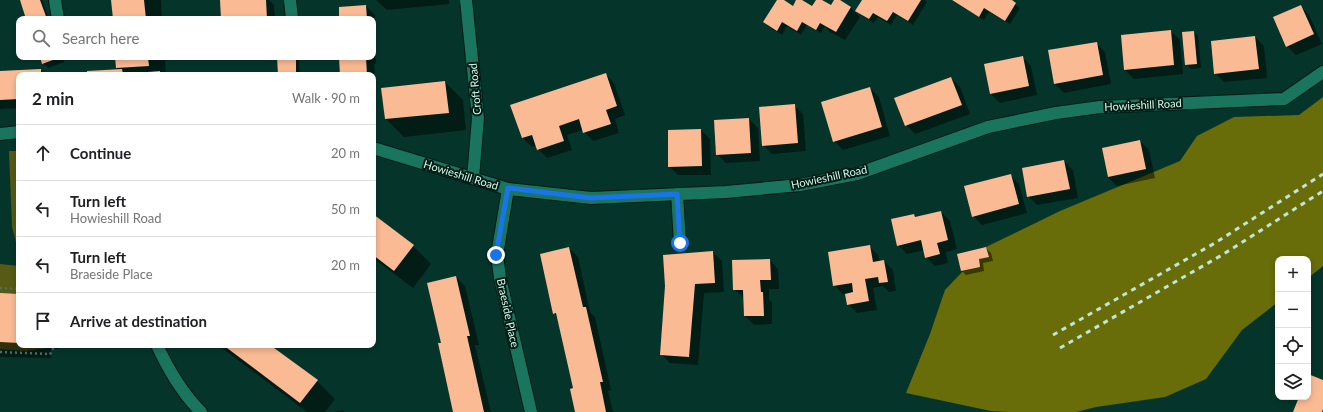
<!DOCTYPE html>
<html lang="en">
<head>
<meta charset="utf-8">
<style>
	:root { --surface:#fff; --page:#f6f6f6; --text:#202124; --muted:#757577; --line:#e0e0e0 }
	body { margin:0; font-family:Lato,sans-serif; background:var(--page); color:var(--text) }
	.controls { position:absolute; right:12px; bottom:12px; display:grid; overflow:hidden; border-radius:8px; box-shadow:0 2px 6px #0003 }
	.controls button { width:36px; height:36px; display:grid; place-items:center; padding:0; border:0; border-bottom:1px solid var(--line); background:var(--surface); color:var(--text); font:20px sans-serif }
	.stop { position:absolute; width:12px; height:12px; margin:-9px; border:3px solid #1a73e8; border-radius:50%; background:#fff }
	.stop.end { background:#1a73e8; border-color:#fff; box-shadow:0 1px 4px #0008 }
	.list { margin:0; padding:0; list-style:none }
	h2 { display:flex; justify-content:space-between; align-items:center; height:52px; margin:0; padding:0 16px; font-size:17px }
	h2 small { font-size:13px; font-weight:400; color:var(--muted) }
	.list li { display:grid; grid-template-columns:26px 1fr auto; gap:12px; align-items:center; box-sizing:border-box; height:56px; padding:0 16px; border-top:1px solid var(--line) }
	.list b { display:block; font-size:15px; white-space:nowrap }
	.list p { margin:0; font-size:13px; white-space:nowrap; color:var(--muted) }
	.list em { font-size:13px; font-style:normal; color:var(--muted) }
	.icon { flex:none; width:22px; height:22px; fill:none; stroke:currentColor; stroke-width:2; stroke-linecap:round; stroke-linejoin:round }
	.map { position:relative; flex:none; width:1323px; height:412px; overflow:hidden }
	.search { position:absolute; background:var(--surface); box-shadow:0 2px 6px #0003; left:16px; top:16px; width:360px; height:44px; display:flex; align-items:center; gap:10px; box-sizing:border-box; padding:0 14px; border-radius:8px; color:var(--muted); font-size:15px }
	.panel { position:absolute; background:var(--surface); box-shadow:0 2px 6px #0003; left:16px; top:72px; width:360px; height:276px; border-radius:8px }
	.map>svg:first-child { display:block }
</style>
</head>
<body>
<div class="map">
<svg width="1323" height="412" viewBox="0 0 1323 412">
	<rect width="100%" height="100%" fill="#05352a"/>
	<!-- green -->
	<g fill="#565a15">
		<polygon points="9,151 19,151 19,253 12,227"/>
		<polygon points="0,264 19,266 19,345 49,345 48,348 25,351 0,349"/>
	</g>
	<!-- forest -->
	<polygon fill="#686d09" points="1323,97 1323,266 1308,278 1308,259 1278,259 1278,302 1242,330 1206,379 1165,397 1096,407 1076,412 1009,412 991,411 906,393 930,334 945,290 986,247 1060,211 1180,161 1197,136 1234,117 1299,115"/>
	<!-- shadow -->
	<g fill="#0007">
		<polygon points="21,0 42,0 49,19 27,19"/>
		<polygon points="112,0 161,0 162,19 114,19"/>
		<polygon points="221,0 269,0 274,5 275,19 222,19"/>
		<polygon points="376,0 449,0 449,4 387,10"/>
		<polygon points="778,0 782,0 793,7 797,0 800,0 812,8 817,0 820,0 830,6 836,0 838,0 851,8 860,17 845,40 830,32 825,26 821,33 807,25 801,35 787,26 782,35 769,27 765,22"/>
		<polygon points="863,0 925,0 927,2 913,25 897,15 891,25 878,17 874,23 861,15 857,11"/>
		<polygon points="951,0 1010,0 1020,8 1010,24 989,12 984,20"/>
		<polygon points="366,6 375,15 376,39 374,39 376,64 374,64 376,89 373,89 373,75 341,75 341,57 373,57 373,19 340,19"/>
		<polygon points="1301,6 1309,15 1322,44 1296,55 1287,46"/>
		<polygon points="1171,31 1180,40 1183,74 1134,79 1125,70"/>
		<polygon points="1194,32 1198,36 1201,68 1191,69 1186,64"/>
		<polygon points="1255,37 1264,46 1267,78 1224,82 1215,73"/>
		<polygon points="1096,43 1105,52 1111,84 1064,93 1055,84"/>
		<polygon points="41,57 63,57 64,62 48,68 43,63"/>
		<polygon points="116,57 165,57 166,75 88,75 119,70 117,68"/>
		<polygon points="278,57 299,57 300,75 279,75"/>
		<polygon points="1022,57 1031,66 1037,95 1000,103 991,94 985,65"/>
		<polygon points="41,70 45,75 19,75 19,108 0,109 0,72"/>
		<polygon points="605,74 614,83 625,115 615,119 619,133 593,141 583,130 567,135 572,150 547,158 538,149 537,145 532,147 523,138"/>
		<polygon points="951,78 960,87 970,114 915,134 906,125"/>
		<polygon points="445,82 463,100 466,130 404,137 386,119 382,89"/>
		<polygon points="870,88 879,97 890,136 843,150 834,141"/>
		<polygon points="794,105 803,114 806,151 772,154 763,145"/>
		<polygon points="749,119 758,128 760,161 726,163 717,154"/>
		<polygon points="701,130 710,139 711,175 678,175 669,166"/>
		<polygon points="1140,141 1149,150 1155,178 1117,186 1108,177"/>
		<polygon points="1064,161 1073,170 1078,198 1037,205 1028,196"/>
		<polygon points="1010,175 1019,184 1027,213 982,225 973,216"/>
		<polygon points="941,212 950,221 957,249 946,252 948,263 935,266 926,257 924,250 907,254 898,245 914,215 917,218"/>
		<polygon points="373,216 413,246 431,264 413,288 373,258"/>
		<polygon points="869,246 878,255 880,262 884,261 893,270 896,291 889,292 883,286 873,288 877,310 857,313 848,304 847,294 843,294 834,285"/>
		<polygon points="569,248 578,257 590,312 595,317 611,390 608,391 613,412 576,412 574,389 559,318 554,313"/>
		<polygon points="986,248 991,253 993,261 983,263 984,271 966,275 962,271"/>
		<polygon points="713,252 722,261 724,292 704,293 698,365 670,363 661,354 666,286"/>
		<polygon points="770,260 778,269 779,289 769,289 769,300 772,302 772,324 754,325 745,316 744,298 734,289"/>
		<polygon points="456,277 465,286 479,345 475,345 491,412 454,412 442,343"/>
		<polygon points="0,294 19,295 19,345 60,345 59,349 51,349 51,358 0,357"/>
		<polygon points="218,345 269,345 317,381 335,399 325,412 307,412"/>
		<polygon points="343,410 344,412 334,412"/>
	</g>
	<!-- building -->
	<g fill="#fabb94">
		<polygon points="20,0 40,0 47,19 26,19"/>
		<polygon points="111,0 144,0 146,19 113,19"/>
		<polygon points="220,0 266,0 267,19 221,19"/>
		<polygon points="777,0 784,0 793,6 796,0 802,0 812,6 816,0 822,0 831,5 834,0 840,0 851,7 836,32 820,23 816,30 802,22 797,31 782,22 777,31 763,22"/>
		<polygon points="862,0 921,0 908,21 893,12 887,21 873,13 869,19 855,11"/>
		<polygon points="952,0 1012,0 1016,3 1005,21 984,8 979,17"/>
		<polygon points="366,5 367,19 339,19 339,7"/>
		<polygon points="1301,5 1314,34 1286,47 1273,17"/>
		<polygon points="1171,30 1174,65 1124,70 1121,35"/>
		<polygon points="1194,31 1197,64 1185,65 1182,32"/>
		<polygon points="1255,36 1259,69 1214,74 1211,41"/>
		<polygon points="1097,42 1103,75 1054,84 1048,50"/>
		<polygon points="1023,56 1029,86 990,94 984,64"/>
		<polygon points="40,57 61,57 42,64"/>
		<polygon points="115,57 148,57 149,66 116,68"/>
		<polygon points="277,57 296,57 296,75 278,75"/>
		<polygon points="339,57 366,57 367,75 340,75"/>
		<polygon points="41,69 41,75 19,75 19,99 0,100 0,71"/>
		<polygon points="122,69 123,74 160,71 160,75 87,75 87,71"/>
		<polygon points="606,73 617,106 606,110 611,124 583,133 579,119 559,126 564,141 537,150 532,135 522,138 510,105"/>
		<polygon points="951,77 962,105 905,126 894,98"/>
		<polygon points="445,81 449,113 385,119 381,88"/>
		<polygon points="870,87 882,127 833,142 821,102"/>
		<polygon points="795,104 798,143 762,146 759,107"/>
		<polygon points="749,118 751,153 716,155 714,120"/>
		<polygon points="701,129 702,166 668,167 668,130"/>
		<polygon points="1140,140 1146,169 1108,177 1102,148"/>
		<polygon points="1064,160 1070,189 1027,197 1022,168"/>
		<polygon points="1011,174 1019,204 972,217 964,186"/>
		<polygon points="941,211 948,240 937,243 940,254 925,258 921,240 897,246 891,219 914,214 915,217"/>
		<polygon points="373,214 414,245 394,271 373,255"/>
		<polygon points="870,245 873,262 884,260 888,282 879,283 878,277 865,279 869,301 847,305 845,294 853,292 852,283 833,286 828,252"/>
		<polygon points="569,247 583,307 586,307 603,382 600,382 606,412 575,412 570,389 573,388 556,313 553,314 540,254"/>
		<polygon points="986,247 989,257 979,259 980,267 961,271 957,254"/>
		<polygon points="713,251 715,283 695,284 689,357 660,355 665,286 663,255"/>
		<polygon points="770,259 771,280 760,280 761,292 763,292 764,316 744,316 743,290 733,290 732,260"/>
		<polygon points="456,276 470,336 467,336 484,412 453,412 438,343 441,343 427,283"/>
		<polygon points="0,293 19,294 19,343 0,342"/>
		<polygon points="223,345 270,345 318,380 300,403"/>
		<polygon points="1308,374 1323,380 1323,409 1322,412 1293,412 1299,397 1308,397"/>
	</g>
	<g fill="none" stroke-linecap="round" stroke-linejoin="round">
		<!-- minor casing -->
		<g stroke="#011a13" stroke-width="14">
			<g id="minor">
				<polyline points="55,0 58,19"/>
				<polyline points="290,0 292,19"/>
				<polyline points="466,0 478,118 473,178"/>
				<polyline points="0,134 19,132"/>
				<polyline points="373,148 508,189 591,198 726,192 800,185 857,174 988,127 1056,113 1100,107 1284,99 1323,72"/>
				<polyline points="508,189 497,255 500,278 531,412"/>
				<polyline points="677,194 680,243"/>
				<path d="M 157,345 C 168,369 182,393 201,412"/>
			</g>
		</g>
		<!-- path -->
		<g stroke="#457266" stroke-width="2.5" stroke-dasharray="2 3" stroke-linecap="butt">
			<polyline points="0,288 19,289"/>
			<polyline points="0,352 50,354 55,345"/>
		</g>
		<!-- minor -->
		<use href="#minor" stroke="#1a755f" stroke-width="12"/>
		<!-- rail -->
		<g stroke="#bee7d9" stroke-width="3" stroke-dasharray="5 5" stroke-linecap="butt">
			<polyline points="1053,335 1215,243 1323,174"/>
			<polyline points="1060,348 1222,255 1323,191"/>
		</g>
	</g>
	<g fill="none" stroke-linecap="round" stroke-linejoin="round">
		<!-- route -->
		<polyline stroke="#1a73e8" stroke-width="5" points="496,255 508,188 591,198 677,194 680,243"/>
	</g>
	<g text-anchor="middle" stroke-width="4" stroke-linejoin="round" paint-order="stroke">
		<!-- street labels -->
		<g font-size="11" fill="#d4fcee" stroke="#011a13">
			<text transform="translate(475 89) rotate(-95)" y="4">Croft Road</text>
			<text transform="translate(1143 105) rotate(-3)" y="4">Howieshill Road</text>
			<text transform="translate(461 175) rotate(17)" y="4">Howieshill Road</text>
			<text transform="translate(829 177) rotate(-12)" y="4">Howieshill Road</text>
			<text transform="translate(508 313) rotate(78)" y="4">Braeside Place</text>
		</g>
	</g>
</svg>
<div class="controls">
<button>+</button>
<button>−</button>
<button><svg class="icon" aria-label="locate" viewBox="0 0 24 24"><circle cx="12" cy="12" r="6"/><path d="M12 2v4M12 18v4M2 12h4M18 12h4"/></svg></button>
<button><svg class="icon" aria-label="layers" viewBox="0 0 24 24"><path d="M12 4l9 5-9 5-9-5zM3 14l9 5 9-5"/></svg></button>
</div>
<div class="stop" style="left:680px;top:243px"></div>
<div class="stop end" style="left:496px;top:255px"></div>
<div class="search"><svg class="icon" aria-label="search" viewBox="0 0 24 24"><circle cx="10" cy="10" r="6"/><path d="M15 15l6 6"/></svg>Search here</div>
<section class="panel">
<h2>2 min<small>Walk · 90 m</small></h2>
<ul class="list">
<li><svg class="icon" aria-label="ahead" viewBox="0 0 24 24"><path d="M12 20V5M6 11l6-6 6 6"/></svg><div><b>Continue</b></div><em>20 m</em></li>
<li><svg class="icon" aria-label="left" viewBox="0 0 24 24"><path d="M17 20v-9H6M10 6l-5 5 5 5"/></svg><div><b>Turn left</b><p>Howieshill Road</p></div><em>50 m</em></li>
<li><svg class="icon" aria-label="left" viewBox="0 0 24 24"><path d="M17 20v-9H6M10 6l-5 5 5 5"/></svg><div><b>Turn left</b><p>Braeside Place</p></div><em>20 m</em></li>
<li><svg class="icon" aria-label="arrive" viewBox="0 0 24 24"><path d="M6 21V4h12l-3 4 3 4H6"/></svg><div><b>Arrive at destination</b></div></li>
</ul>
</section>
</div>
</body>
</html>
